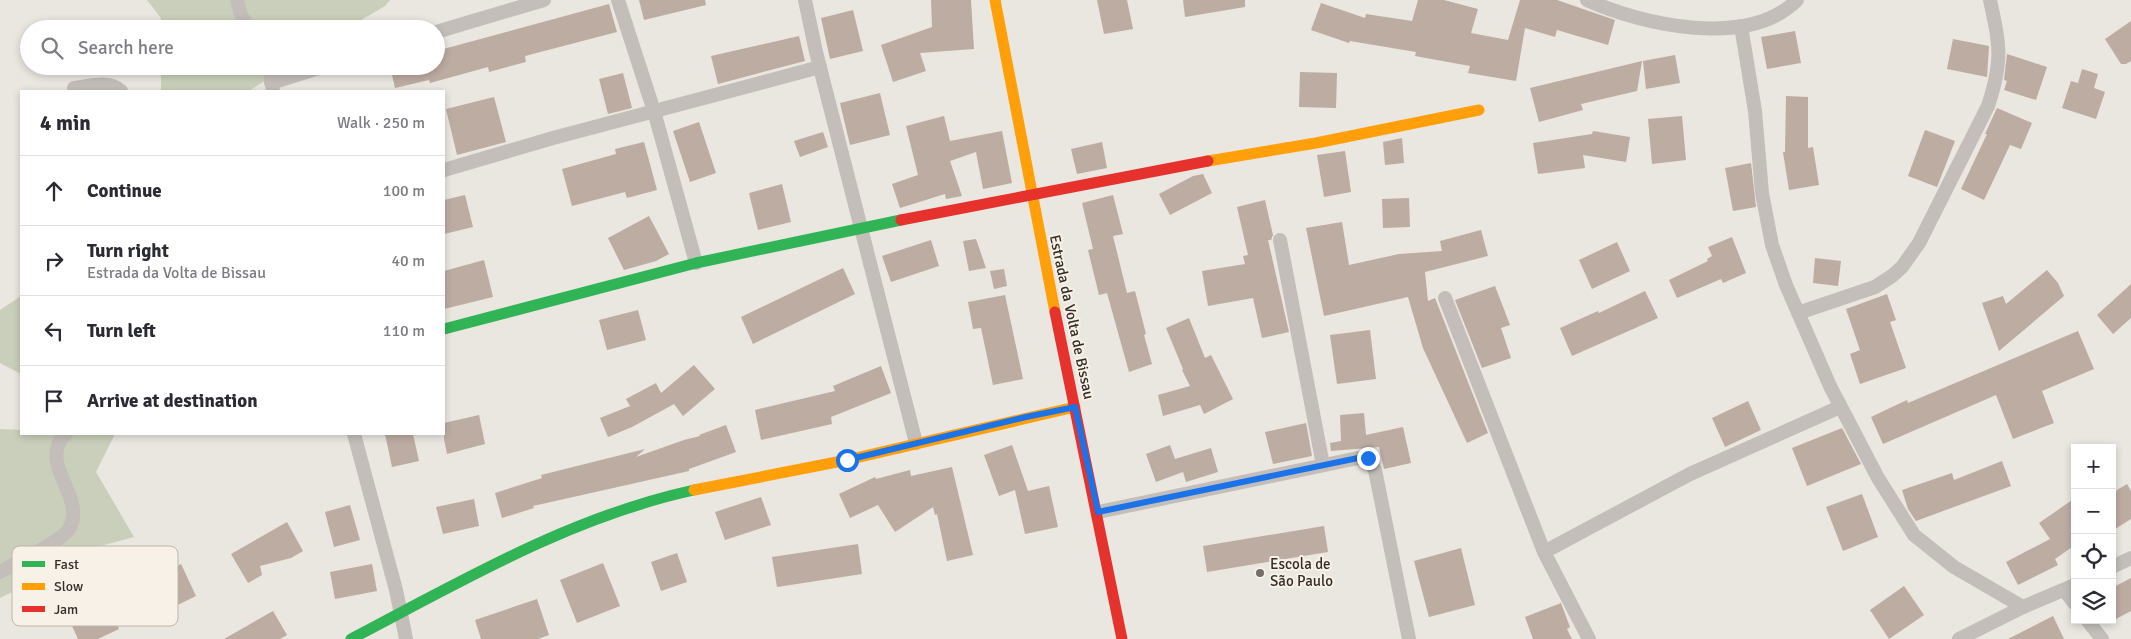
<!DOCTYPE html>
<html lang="en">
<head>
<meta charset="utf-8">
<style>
	:root { --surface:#fff; --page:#f7f7f7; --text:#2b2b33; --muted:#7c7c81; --line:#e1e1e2 }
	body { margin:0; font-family:Signika,sans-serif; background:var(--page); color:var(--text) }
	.controls { position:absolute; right:15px; bottom:15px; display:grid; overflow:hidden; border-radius:0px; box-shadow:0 2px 8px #0003 }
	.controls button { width:45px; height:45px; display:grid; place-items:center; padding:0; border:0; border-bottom:1px solid var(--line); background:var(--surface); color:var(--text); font:25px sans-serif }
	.stop { position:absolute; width:15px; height:15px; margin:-11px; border:4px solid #1a73e8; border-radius:50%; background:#fff }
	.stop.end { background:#1a73e8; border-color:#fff; box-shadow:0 1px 5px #0008 }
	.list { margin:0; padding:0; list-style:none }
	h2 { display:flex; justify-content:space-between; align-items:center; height:65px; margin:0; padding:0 20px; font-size:21px }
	h2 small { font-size:16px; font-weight:400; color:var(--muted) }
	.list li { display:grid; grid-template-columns:32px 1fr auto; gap:15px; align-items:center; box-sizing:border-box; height:70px; padding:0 20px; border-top:1px solid var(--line) }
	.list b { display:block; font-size:19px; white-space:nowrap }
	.list p { margin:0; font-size:16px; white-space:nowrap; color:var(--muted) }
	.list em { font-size:16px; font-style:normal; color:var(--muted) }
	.icon { flex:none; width:28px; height:28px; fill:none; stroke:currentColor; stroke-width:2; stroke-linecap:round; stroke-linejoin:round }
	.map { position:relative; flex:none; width:2131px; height:639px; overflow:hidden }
	.search { position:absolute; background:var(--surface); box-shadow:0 2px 8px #0003; left:20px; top:20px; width:425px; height:55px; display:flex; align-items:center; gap:12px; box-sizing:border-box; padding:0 18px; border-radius:28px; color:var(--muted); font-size:19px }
	.panel { position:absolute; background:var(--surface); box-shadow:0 2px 8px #0003; left:20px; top:90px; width:425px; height:345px; border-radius:0px }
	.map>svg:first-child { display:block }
</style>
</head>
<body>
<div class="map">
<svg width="2131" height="639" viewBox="0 0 2131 639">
	<rect width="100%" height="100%" fill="#eae6e0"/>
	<!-- green -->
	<g fill="#cacfbb">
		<polygon points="147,0 390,0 385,6 346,29 161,29 161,18"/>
		<polygon points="161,66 287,66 249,91 161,91"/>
		<polygon points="21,296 21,374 0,363 0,310"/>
		<polygon points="0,429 21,430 21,434 115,434 96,472 134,537 78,552 38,579 0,598"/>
	</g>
	<!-- building -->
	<g fill="#bdaca2">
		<polygon points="639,0 705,0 706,5 644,20"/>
		<polygon points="931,0 971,0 974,49 920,53 926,71 893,82 881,45 932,27"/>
		<polygon points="1097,0 1127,0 1133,29 1104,34"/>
		<polygon points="1183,0 1245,0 1245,7 1185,17"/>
		<polygon points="1418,0 1444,0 1478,9 1471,33 1508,40 1520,0 1557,0 1615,20 1608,45 1557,30 1555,37 1525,28 1516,81 1468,73 1470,66 1415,56 1416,52 1350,41 1349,43 1311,30 1321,3 1365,18 1366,14 1412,21"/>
		<polygon points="609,4 617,32 525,56 526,62 489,72 488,67 430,83 429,80 395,88 390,66 436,66 436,51"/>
		<polygon points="853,10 863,51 830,59 821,18"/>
		<polygon points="2131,21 2131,61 2126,64 2121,64 2105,39"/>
		<polygon points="1795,31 1801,63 1767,69 1761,37"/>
		<polygon points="799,36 805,61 718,84 711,56"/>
		<polygon points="1953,39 1989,46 1987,77 1947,69"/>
		<polygon points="2007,54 2047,67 2036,100 2004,90 2007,81 2004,80"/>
		<polygon points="1675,55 1680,83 1646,89 1643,61"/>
		<polygon points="1642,61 1637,91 1581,104 1583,110 1539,122 1530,88"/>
		<polygon points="2082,69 2098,74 2094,88 2105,92 2096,119 2062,108 2071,81 2078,83"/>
		<polygon points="1300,72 1337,73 1336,108 1299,107"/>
		<polygon points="623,73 632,108 608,114 599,79"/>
		<polygon points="880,93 890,135 850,145 840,103"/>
		<polygon points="1786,96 1808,97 1808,148 1813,147 1819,185 1789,190 1783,152 1785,152"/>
		<polygon points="494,97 506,142 457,155 446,109"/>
		<polygon points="1997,108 2032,123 2021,149 2010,145 1984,200 1961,189 1987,134 1985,134"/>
		<polygon points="944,116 950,141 1002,131 1012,183 983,189 976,152 950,161 962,196 946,199 945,194 900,208 892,184 918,175 906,126"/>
		<polygon points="1682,116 1686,160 1652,164 1648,119"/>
		<polygon points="699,122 716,173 690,182 673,131"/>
		<polygon points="1925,130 1955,141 1937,187 1908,176"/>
		<polygon points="1593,131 1630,137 1626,162 1583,155 1585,168 1538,174 1533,143 1592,134"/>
		<polygon points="823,132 828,147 800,157 794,141"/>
		<polygon points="1402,138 1404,163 1385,165 1383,142"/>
		<polygon points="644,142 657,190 627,198 625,192 572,206 562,169 616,154 615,149"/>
		<polygon points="1102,142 1107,168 1077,174 1071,149"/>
		<polygon points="1345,151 1351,192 1324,197 1317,155"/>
		<polygon points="1751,163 1756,207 1733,211 1725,168"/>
		<polygon points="1203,174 1212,193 1170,215 1159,194 1193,176"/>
		<polygon points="782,184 791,222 758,230 749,193"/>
		<polygon points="465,195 473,227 444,234 444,200"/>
		<polygon points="1113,195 1123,234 1113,236 1127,293 1135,291 1146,334 1144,335 1152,364 1129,372 1107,293 1099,295 1088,250 1093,249 1082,203"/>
		<polygon points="1409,198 1410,227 1383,228 1382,199"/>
		<polygon points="1265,200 1273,235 1271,240 1268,240 1289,332 1262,338 1253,298 1208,306 1202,271 1245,264 1243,256 1248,255 1237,207"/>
		<polygon points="649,216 669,254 656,261 624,270 608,238"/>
		<polygon points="1342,222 1349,265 1399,254 1442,251 1440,241 1481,230 1488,256 1425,272 1428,301 1435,298 1488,433 1467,443 1423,348 1408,297 1324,316 1306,228"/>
		<polygon points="1732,237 1746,273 1723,283 1721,279 1677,298 1669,280 1708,261 1707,259 1712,256 1708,247"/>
		<polygon points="976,239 986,268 969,271 963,241"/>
		<polygon points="931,240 939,266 891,282 882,256"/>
		<polygon points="1617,242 1630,271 1592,289 1579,260"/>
		<polygon points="1815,258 1841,261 1838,286 1813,283"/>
		<polygon points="484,260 493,297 444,309 444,271"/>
		<polygon points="843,268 855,294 753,344 741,317"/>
		<polygon points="1004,269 1007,286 994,289 990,271"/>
		<polygon points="2047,270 2058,283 2064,296 1999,351 1982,303 2003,296 2006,304"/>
		<polygon points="2131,284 2131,318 2113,334 2097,315"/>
		<polygon points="1495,286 1510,325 1501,328 1511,358 1482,368 1455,300"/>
		<polygon points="1645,291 1658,318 1572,356 1560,328 1598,311 1599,313"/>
		<polygon points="1887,294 1896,320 1890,322 1906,368 1860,384 1850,354 1860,350 1846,309"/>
		<polygon points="1005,295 1023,379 993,385 981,328 973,329 968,302"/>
		<polygon points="638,310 646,340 607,350 599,320"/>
		<polygon points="1189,318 1205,358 1211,355 1233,399 1204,414 1200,405 1163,416 1158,395 1190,386 1182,370 1183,369 1166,328"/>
		<polygon points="1370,330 1376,379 1337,384 1330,335"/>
		<polygon points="2078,331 2094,369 2042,391 2054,423 2013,439 1996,395 1883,444 1871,417 1907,400 1908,403"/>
		<polygon points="694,365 715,389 683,416 674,404 632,427 608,437 600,418 630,406 626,399 656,383 661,393"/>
		<polygon points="881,366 891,393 831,417 832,424 761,440 755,410 835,391 833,386"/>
		<polygon points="1748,401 1761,430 1725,447 1712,418"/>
		<polygon points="1364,413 1366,435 1403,427 1411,463 1384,469 1379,447 1331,451 1330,443 1341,441 1340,415"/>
		<polygon points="479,415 485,444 447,454 444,439 444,423"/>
		<polygon points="1306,423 1312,456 1273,464 1265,432"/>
		<polygon points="726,425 736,452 689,469 689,471 533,506 534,508 502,518 495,493 542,478 541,475 645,449 636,457 684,440 700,436 699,435"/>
		<polygon points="1842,428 1861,464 1807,486 1792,448"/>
		<polygon points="385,434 413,434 419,461 392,467"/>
		<polygon points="1012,445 1028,491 1049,486 1058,527 1025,534 1015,490 999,496 984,455"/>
		<polygon points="1170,445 1175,459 1211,448 1218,472 1186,482 1183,472 1156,482 1146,454"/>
		<polygon points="2002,461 2011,486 1916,521 1908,509 1902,490 1952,473 1954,480"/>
		<polygon points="952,467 973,555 947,561 937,514 935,515 933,507 895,532 878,505 850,518 839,494 875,477 876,479 910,470 911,476"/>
		<polygon points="2127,484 2131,491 2131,519 2112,531 2112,493"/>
		<polygon points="1862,494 1878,537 1843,551 1826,507"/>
		<polygon points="761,497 771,525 725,540 715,512"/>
		<polygon points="2075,498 2075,545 2055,559 2058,565 2018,585 2006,562 2050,539 2039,523"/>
		<polygon points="474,499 479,526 443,534 436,507"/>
		<polygon points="350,505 360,540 334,547 325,512"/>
		<polygon points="287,522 303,551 291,558 260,566 262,575 248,583 231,554"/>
		<polygon points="1324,526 1328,552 1207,572 1203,546"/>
		<polygon points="858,544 862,574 777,587 772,557"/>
		<polygon points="1461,548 1475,605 1429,617 1414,561"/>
		<polygon points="677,553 687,582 661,591 651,562"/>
		<polygon points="603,563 620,606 577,623 560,580"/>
		<polygon points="181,564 196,596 159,614 144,582"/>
		<polygon points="372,564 377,591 335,599 330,572"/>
		<polygon points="2131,578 2131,611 2112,621 2112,588"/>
		<polygon points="1904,586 1924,615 1889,639 1870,610"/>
		<polygon points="106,599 119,629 98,639 78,639 68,617"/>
		<polygon points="537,599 549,635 538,639 481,639 475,620"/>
		<polygon points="1561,603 1570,627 1567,629 1572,639 1533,639 1525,617"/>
		<polygon points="273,611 287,635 280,639 224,639"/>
		<polygon points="2053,616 2064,639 2008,639"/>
	</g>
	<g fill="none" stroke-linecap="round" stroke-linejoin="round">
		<!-- street -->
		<g stroke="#c3beb9" stroke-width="14">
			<polyline points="237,0 241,15 249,29"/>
			<polyline points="618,0 654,111 696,263"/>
			<polyline points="805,0 816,52 916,443"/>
			<path d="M 1587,0 C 1643,25 1748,49 1797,0"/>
			<polyline points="1741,26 1755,111 1762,193 1772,245 1786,285 1830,386 1878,478 1914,535 1954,567 2023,607"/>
			<polyline points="436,32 544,0"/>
			<polyline points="269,66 273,91"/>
			<polyline points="271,83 325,66"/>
			<path d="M 74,88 C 90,86 109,80 121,91"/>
			<polyline points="444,170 553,138 820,67"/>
			<polyline points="1280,240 1323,465"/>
			<polyline points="1445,298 1544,552 1589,639"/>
			<path d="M 1798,313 L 1875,287 L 1892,276 L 1902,267 L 1919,243 L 1988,106 C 2003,60 2000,46 1990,0"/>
			<polyline points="354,434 396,590 406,639"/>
			<polyline points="1098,512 1358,458 1368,458 1375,470 1409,639"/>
			<polyline points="1544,552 1690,474 1840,407"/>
			<polyline points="2112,567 2131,558"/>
			<path d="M 0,572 C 14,564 62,541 69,529 C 86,500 46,471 59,443 C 60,440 64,436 66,434"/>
			<polyline points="2064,590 2075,604"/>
			<polyline points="2087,620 2102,639"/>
			<polyline points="1959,639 2023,607 2075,585"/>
		</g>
		<!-- fast -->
		<g stroke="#30b455" stroke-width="11">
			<polyline points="444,329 696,263 901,220"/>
			<path d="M 351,639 C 462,581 570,517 694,490"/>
		</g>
		<!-- slow -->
		<g stroke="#ff9f0a" stroke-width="11">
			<polyline points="995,0 1055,312"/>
			<polyline points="1208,161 1316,143 1479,110"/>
			<polyline points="694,490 847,460 1075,407"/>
		</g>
		<!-- jam -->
		<g stroke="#e5322d" stroke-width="11">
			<polyline points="901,220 1208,161"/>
			<polyline points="1055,312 1122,639"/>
		</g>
	</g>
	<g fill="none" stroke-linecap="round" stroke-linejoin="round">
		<!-- route -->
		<polyline stroke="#1a73e8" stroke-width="6" points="847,460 1026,417 1075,407 1098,512 1358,458 1368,458"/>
	</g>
	<!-- markers -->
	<circle fill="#746d68" stroke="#f7f1e7" stroke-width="2" cx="1260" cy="573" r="5"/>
	<g text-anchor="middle" stroke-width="4" stroke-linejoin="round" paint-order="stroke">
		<!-- street labels -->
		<g font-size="15" fill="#342c27" stroke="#f7f1e7">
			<text transform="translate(1072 317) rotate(78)" y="5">Estrada da Volta de Bissau</text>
		</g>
		<!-- poi labels -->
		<g font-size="15" fill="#342c27" stroke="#f7f1e7" text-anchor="start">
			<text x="1270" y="569">Escola de<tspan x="1270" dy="17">São Paulo</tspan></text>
		</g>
	</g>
	<!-- legend -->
	<rect x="12" y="546" width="166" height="80" rx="8" fill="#f7f1e7" stroke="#bcb6ad" stroke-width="1"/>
	<rect x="22" y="561" width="23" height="6" fill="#30b455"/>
	<rect x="22" y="583" width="23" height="7" fill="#ff9f0a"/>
	<rect x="22" y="606" width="23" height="6" fill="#e5322d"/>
	<g font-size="14" fill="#342c27">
		<text x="54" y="569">Fast</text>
		<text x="54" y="591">Slow</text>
		<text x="54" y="614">Jam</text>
	</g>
</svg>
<div class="controls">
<button>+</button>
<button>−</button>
<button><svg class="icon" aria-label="locate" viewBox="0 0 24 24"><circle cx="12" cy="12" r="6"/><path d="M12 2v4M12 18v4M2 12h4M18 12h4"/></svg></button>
<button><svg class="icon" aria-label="layers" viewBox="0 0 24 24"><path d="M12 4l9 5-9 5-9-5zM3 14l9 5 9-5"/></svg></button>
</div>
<div class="stop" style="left:847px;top:460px"></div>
<div class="stop end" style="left:1368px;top:458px"></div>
<div class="search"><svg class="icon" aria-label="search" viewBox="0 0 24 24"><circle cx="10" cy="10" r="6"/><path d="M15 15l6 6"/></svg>Search here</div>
<section class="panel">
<h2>4 min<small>Walk · 250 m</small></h2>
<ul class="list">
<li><svg class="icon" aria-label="ahead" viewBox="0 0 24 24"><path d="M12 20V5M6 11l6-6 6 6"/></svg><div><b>Continue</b></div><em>100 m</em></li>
<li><svg class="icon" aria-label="right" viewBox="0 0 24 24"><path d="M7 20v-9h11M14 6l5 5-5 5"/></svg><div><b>Turn right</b><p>Estrada da Volta de Bissau</p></div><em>40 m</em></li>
<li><svg class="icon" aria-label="left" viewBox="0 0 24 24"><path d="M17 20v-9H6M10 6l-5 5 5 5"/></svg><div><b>Turn left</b></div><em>110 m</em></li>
<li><svg class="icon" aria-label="arrive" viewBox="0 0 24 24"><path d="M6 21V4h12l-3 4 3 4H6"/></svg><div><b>Arrive at destination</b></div></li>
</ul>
</section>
</div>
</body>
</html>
